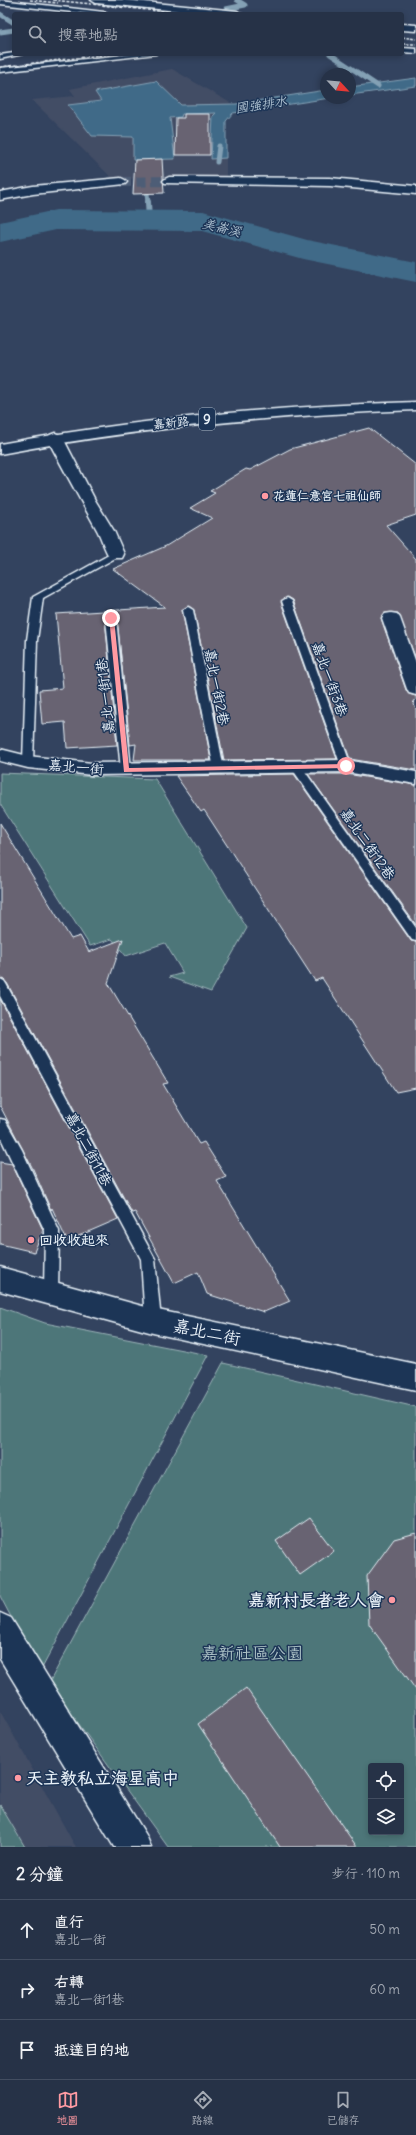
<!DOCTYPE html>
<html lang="zh-TW">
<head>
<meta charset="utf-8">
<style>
	:root { --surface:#263247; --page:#2e3a4e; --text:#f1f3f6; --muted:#a4aab4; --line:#424d60; --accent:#ff9aa2 }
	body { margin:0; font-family:Delius,"LXGW WenKai TC",sans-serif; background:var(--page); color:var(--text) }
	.controls { position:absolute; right:12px; bottom:12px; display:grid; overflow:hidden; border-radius:4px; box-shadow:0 2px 6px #0003 }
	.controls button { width:36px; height:36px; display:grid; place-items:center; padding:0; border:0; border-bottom:1px solid var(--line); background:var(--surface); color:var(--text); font:20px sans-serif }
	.compass { position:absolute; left:320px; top:68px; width:36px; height:36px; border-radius:50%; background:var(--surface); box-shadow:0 2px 6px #0003; rotate:116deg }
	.stop { position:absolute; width:12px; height:12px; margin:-9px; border:3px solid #ff9aa2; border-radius:50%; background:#fff }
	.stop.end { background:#ff9aa2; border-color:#fff; box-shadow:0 1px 4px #0008 }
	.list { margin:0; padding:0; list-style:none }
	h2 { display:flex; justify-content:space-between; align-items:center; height:52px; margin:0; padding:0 16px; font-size:17px }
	h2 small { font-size:13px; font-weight:400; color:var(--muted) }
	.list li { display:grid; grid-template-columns:26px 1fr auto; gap:12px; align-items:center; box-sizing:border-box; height:60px; padding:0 16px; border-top:1px solid var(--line) }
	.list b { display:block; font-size:15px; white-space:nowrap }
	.list p { margin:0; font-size:13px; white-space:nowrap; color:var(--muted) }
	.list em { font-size:13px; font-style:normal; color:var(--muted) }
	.icon { flex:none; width:22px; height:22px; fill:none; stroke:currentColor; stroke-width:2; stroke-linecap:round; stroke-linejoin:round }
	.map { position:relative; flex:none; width:416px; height:1847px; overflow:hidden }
	.search { position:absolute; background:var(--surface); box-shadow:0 2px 6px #0003; left:12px; right:12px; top:12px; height:44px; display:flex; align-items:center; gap:10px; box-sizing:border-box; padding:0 14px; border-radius:4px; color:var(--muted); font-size:15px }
	.sheet { height:232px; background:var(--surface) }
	nav { display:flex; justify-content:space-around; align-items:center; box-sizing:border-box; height:56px; border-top:1px solid var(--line); background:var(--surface); font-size:11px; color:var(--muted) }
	nav a { display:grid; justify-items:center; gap:2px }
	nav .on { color:var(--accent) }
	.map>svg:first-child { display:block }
</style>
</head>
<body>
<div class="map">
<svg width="416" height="1847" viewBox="0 0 416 1847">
	<rect width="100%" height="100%" fill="#33435f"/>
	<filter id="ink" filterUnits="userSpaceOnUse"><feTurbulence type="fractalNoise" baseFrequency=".025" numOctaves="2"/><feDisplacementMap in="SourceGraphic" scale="8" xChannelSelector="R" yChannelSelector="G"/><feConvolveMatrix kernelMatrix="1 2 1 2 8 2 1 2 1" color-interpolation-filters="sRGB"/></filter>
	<g filter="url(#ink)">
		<!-- built -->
		<g fill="#434d65">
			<polygon points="172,69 232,104 233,113 226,121 226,177 113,179 32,100 75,96 70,89"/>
			<polygon points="0,1711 74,1844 76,1847 0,1847"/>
		</g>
		<!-- green -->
		<g fill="#4e7679" stroke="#9bb4b8" fill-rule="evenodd">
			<polygon points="0,773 155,779 247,928 211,992 169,977 183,973 165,943 126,956 112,939 90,946 0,804"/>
			<polygon points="0,1307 45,1323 208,1355 40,1672 0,1596"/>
			<path d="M 223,1363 L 416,1407 L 416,1847 L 168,1847 L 49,1683 ZM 371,1766 L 401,1766 L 401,1832 L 371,1832 Z"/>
			<polygon points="0,1805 25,1847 0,1847"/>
		</g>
		<!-- water -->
		<g fill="#416b88" stroke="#84a1b5">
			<polygon points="416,78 416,86 350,95 350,87"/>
			<polygon points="156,81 181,105 236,104 326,90 326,98 330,98 233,113 226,121 226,158 211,159 213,116 216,113 182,114 181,117 170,118 175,159 133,160 133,137 92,136 68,105 101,101 95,92"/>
		</g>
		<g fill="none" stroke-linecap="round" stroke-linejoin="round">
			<!-- stream-far1 -->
			<g stroke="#84a1b5" stroke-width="5">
				<polyline points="226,9 245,5 237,0"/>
				<polyline points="0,14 14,23"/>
				<polyline points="0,32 14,30"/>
				<polyline points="330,54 378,86"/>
				<polyline points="217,162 219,146"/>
				<polyline points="147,193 148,203"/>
			</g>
			<!-- stream -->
			<polyline stroke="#84a1b5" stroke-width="6" points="148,202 149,221"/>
			<!-- river -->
			<polygon fill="#416b88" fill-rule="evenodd" points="56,210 203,211 307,240 416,262 416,282 303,259 202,231 56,230 0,242 0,222"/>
		</g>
		<!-- building -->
		<g fill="#676472" stroke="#e8f1f8">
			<polygon points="184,114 210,114 210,155 175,155 176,118 184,118"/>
			<polygon points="162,159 164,193 133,194 135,160"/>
			<polygon points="369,428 416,465 416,515 386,525 416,559 416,659 398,613 385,613 381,618 406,690 409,694 416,696 416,700 413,701 416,710 416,770 350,759 293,600 288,597 281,602 337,759 224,760 194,610 189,606 182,610 211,760 134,760 136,744 130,745 117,618 112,614 105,618 117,745 67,748 65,722 42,724 39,690 63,688 56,614 165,607 113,569 166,546 212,518 190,508 215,493 210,491 246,469 250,470 290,449"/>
			<polygon points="294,774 411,941 416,942 416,1088 396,1092 322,978 315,981 204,810 201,812 176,776"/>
			<polygon points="308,774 346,774 416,785 416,925"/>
			<polygon points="0,823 71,939 80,936 89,952 123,939 108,983 168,1083 163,1084 199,1144 204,1142 226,1177 217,1181 290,1301 264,1312 207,1294 198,1272 174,1283 135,1212 132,1213 7,983 0,978"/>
			<polygon points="0,999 118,1219 67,1241 52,1208 51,1210 33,1169 0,1106"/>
			<polygon points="0,1162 12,1164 43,1230 34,1252 0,1244"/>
			<polygon points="309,1518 334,1551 300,1575 276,1541"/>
			<polygon points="416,1533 416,1690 369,1624 367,1576 394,1539"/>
			<polygon points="246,1688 357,1847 280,1847 198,1724"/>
		</g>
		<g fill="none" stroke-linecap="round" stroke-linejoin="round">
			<!-- minor-tunnel -->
			<polyline stroke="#4e5d76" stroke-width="10" stroke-dasharray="10 5.5" stroke-linecap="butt" points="121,182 169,181"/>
			<!-- service casing -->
			<g stroke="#e8f1f8" stroke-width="3">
				<g id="service">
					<polygon points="0,0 104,12 107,14 91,14 0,4"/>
					<polygon points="402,48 416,49 416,53 402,52"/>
					<polygon points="14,53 23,54 0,59 0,55"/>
					<polygon points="134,54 156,54 0,72 0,68"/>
					<polygon points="116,551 119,552 119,556 43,598 37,640 33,762 28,765 24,764 23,762 27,640 33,597"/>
					<polygon points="287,598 292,601 351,766 350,768 342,768 341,766 282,601"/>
					<polygon points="188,607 193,610 224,769 219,772 214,769 183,610"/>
					<polygon points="111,615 116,618 131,770 126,773 121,770 106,618"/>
					<polygon points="297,765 301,766 416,928 416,941 412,940 293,770 292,768 293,766"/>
					<polygon points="0,979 4,981 6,984 155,1259 161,1321 158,1326 153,1328 148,1326 145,1321 141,1259 0,996"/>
					<polygon points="0,1119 5,1120 22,1150 59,1231 58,1293 56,1298 51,1299 46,1298 44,1293 45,1231 0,1136"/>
				</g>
			</g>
			<!-- minor casing -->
			<g stroke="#e8f1f8" stroke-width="3">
				<g id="minor">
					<polygon points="91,0 124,0 237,11 242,14 209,14 96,3"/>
					<polygon points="402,24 416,25 416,31 402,30"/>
					<polygon points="169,177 330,178 416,186 416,194 330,186 165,183 163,181 165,179"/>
					<polygon points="121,178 125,180 127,182 125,184 33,194 0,200 0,192 33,186"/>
					<path d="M 55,433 L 60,435 L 63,438 L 95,500 L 114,531 L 124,554 L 122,558 L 110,558 C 104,549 102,539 97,530 C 80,499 63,469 47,438 L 50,435 Z"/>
					<polygon points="391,613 397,614 400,618 416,663 416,695 409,693 407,689 382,618 385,614"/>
					<polygon points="0,749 28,756 92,763 346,760 416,772 416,784 346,772 92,775 28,768 0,761"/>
					<polygon points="0,1267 153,1309 416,1364 416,1390 153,1333 0,1291"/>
					<polygon points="0,1613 11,1618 146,1835 151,1847 114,1847 0,1659"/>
				</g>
			</g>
			<!-- primary casing -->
			<g stroke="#e8f1f8" stroke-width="3">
				<path id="primary" d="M 416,402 L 416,410 C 276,415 138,428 0,454 L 0,444 C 138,419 276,406 416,402 Z"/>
			</g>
			<!-- service -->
			<use href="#service" fill="#1d3557" fill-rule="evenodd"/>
			<!-- minor -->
			<use href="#minor" fill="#1d3557" fill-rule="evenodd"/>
			<!-- primary -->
			<use href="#primary" fill="#1d3557" fill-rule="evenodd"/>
			<!-- rail -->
			<g stroke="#e8f1f8" stroke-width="1.5" stroke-dasharray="3 1.5" stroke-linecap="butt">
				<polyline points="30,0 58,3"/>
				<polyline points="53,0 186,14"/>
				<polyline points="402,37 416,39"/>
				<polyline points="402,44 416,44"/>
				<polyline points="0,67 110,54"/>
			</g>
		</g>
	</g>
	<!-- route -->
	<polygon fill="#ff9aa2" points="109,617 114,618 129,768 346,764 349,766 346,768 124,772"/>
	<!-- markers -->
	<g fill="#ff9aa2" stroke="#1d3557" stroke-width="1.5">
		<circle cx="265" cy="496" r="4"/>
		<circle cx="31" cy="1240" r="4"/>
		<circle cx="392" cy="1600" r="4"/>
		<circle cx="18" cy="1778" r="4"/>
	</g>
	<g text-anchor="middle" stroke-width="3" stroke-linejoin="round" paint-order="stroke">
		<!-- far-street labels -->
		<g font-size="12" fill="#e8f1f8" stroke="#1d3557">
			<text transform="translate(171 423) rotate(-6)" y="4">嘉新路</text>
		</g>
		<!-- far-poi labels -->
		<g font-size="12" font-weight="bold" fill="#e8f1f8" stroke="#1d3557" text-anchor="start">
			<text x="273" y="500">花蓮仁意宮七祖仙師</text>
		</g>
		<!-- far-water labels -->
		<g font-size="13" font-style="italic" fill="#aec2d1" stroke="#1d3557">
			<text transform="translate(261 104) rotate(-9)" y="5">國強排水</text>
			<text transform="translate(222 227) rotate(14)" y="5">美崙溪</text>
		</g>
		<!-- shield labels -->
		<rect fill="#1d3557" stroke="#abb9c8" stroke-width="1" x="199" y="408" width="16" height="22" rx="3"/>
		<g font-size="13" font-weight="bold" fill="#e8f1f8">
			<text x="207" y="424">9</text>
		</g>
		<!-- street labels -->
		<g font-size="14" fill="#e8f1f8" stroke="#1d3557">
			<text transform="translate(330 679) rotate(70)" y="5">嘉北一街3巷</text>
			<text transform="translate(217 687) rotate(79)" y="5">嘉北一街2巷</text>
			<text transform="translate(105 696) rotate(-96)" y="5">嘉北一街1巷</text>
			<text transform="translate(76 767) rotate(5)" y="5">嘉北一街</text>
			<text transform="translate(368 844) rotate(55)" y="5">嘉北二街12巷</text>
			<text transform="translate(89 1149) rotate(62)" y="5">嘉北二街11巷</text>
		</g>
		<!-- poi labels -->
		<g font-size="14" font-weight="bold" fill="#e8f1f8" stroke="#1d3557" text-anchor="start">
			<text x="39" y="1245">回收收起來</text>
		</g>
		<!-- near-street labels -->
		<g font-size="17" fill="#e8f1f8" stroke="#1d3557">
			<text transform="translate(207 1332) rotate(12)" y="6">嘉北二街</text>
		</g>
		<!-- near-poi labels -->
		<g font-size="17" font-weight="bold" fill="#e8f1f8" stroke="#1d3557" text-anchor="end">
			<text x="384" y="1606">嘉新村長者老人會</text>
			<text x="26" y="1784" text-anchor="start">天主教私立海星高中</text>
		</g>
		<!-- near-park labels -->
		<g font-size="17" fill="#aac0c5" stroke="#1d3557">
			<text x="252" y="1659">嘉新社區公園</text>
		</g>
	</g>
</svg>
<div class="controls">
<button><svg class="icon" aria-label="locate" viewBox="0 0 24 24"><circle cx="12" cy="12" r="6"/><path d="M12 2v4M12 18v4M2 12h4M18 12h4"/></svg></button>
<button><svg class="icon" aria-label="layers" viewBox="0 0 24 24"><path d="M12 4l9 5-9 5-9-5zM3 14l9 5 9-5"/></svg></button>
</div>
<svg class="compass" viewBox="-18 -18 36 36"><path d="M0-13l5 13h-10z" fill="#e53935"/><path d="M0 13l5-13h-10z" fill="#a4aab4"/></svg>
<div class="stop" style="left:346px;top:766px"></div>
<div class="stop end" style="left:111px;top:618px"></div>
<div class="search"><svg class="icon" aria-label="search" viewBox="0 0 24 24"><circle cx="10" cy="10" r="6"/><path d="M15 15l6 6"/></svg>搜尋地點</div>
</div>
<section class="sheet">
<h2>2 分鐘<small>步行 · 110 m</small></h2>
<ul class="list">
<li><svg class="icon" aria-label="ahead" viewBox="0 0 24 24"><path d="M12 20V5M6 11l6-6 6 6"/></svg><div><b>直行</b><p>嘉北一街</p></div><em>50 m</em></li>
<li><svg class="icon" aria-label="right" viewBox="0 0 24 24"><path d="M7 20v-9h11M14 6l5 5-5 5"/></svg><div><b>右轉</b><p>嘉北一街1巷</p></div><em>60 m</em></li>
<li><svg class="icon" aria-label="arrive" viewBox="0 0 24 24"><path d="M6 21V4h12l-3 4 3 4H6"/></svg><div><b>抵達目的地</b></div></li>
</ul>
</section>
<nav>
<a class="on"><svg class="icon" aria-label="map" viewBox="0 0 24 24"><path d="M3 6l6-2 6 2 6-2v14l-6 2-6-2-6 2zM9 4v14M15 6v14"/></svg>地圖</a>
<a><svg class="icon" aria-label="directions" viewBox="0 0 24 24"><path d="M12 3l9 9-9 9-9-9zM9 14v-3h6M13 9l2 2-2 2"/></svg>路線</a>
<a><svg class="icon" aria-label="saved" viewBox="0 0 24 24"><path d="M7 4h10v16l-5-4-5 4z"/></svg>已儲存</a>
</nav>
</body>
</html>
